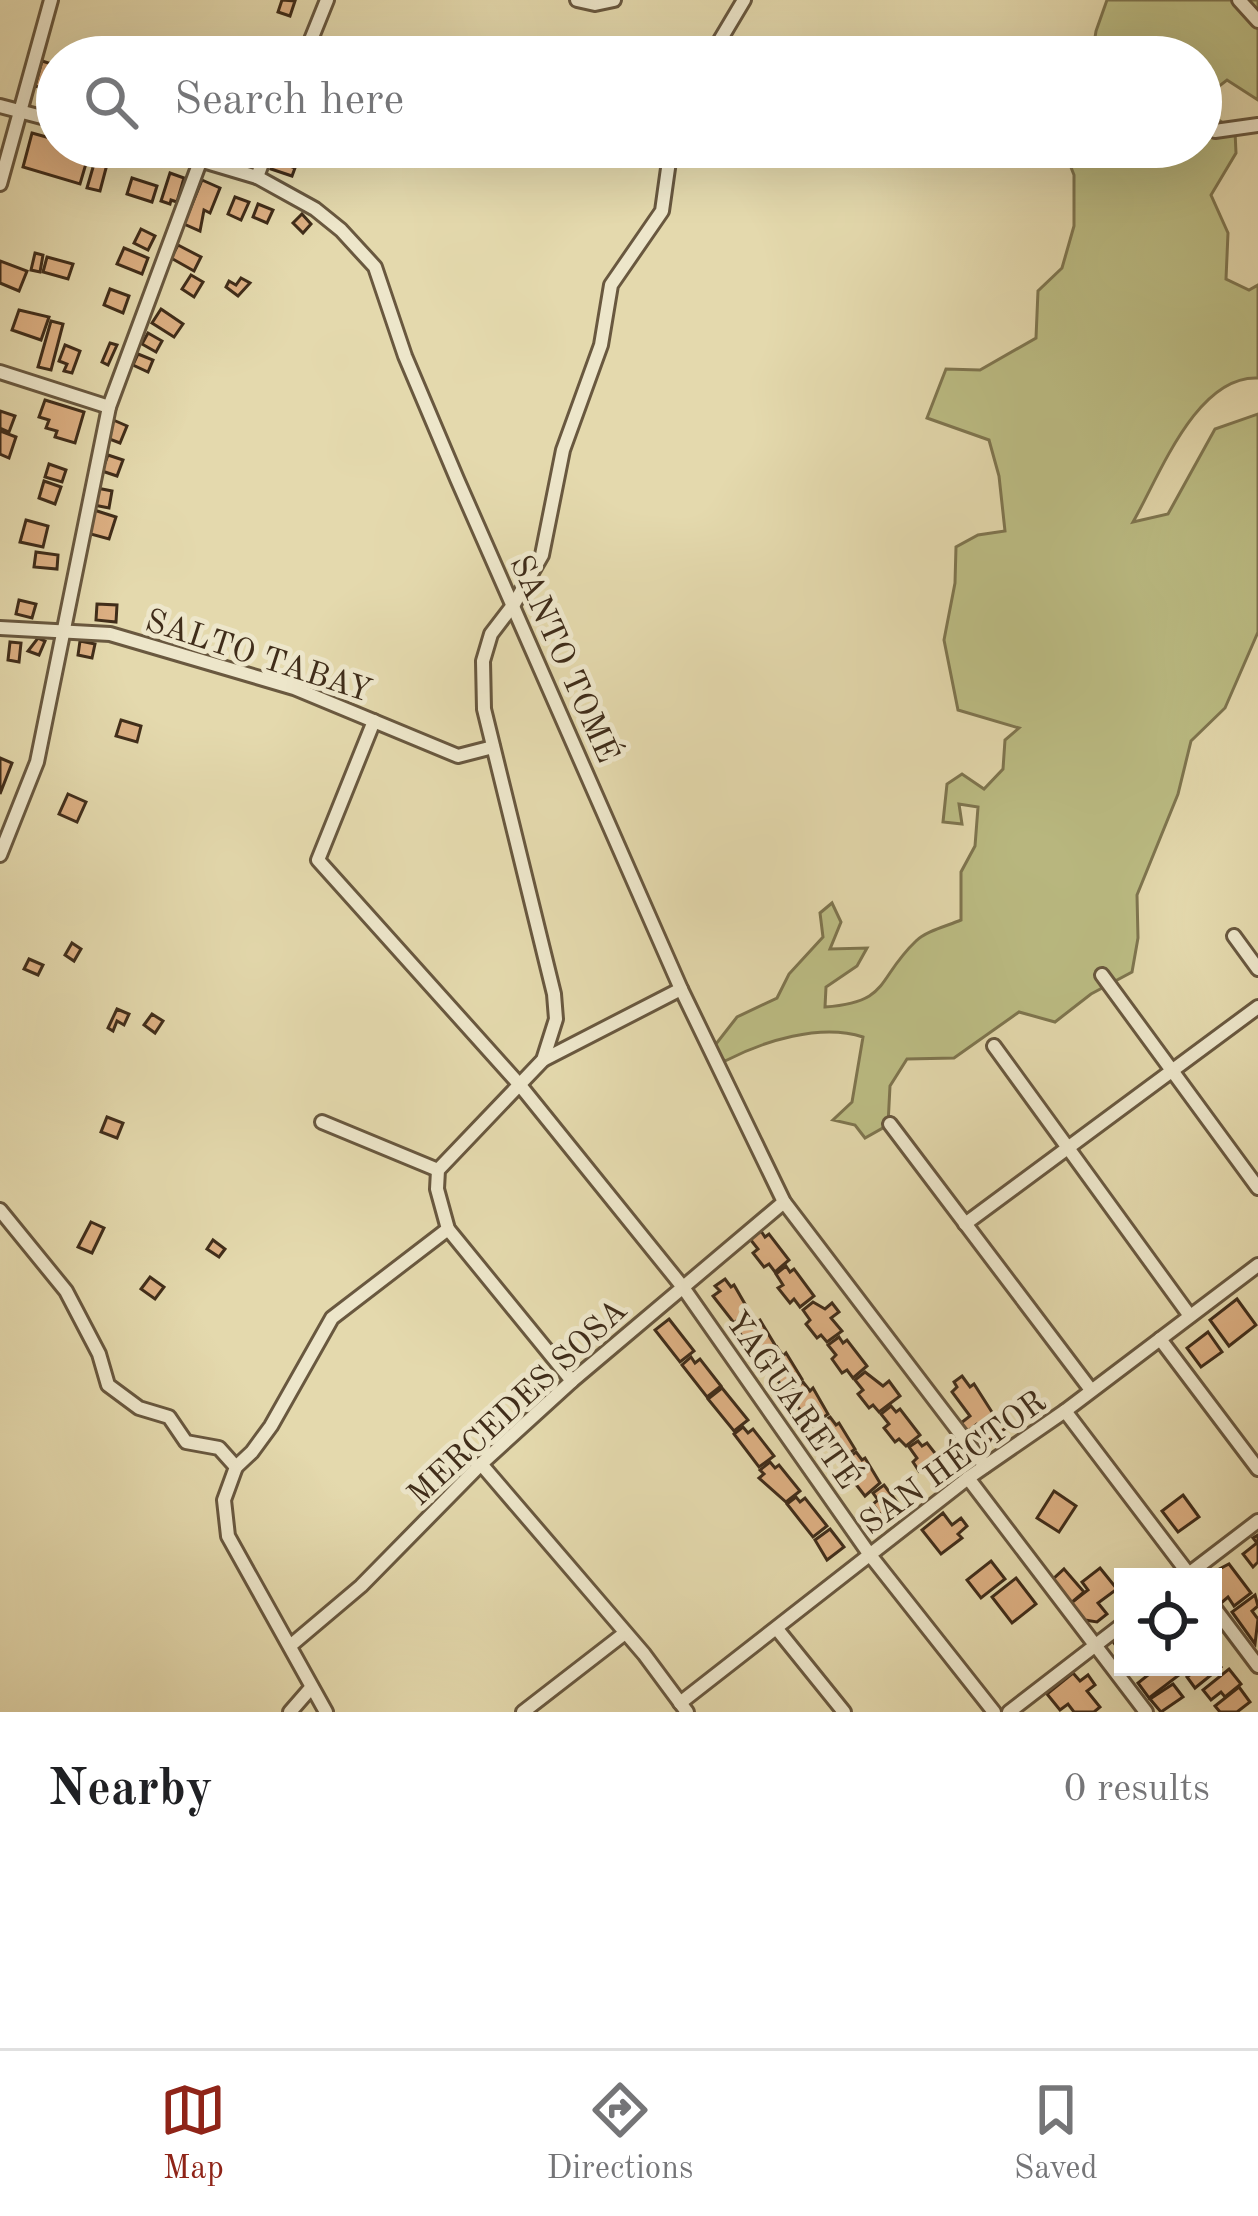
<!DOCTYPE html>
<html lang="en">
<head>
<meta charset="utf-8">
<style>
	:root { --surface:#fff; --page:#f6f6f6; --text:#202124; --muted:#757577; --line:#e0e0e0; --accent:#8f2418 }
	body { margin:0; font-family:"Old Standard TT",serif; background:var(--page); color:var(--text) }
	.controls { position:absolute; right:36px; bottom:36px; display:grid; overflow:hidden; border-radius:0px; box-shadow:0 12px 48px #0002 }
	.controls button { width:108px; height:108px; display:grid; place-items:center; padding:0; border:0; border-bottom:3px solid var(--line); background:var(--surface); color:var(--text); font:60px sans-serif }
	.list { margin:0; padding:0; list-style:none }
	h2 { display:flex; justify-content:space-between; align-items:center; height:156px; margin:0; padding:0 48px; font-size:51px }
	h2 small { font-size:39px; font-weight:400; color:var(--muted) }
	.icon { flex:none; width:66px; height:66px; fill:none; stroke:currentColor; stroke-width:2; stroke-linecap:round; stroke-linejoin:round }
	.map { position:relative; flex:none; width:1258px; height:1712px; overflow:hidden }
	.search { position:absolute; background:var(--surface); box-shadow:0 12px 48px #0002; left:36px; right:36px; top:36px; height:132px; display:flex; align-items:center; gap:30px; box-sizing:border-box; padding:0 42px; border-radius:66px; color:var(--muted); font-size:45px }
	.sheet { height:336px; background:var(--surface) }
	nav { display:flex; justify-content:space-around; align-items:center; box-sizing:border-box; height:168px; border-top:3px solid var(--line); background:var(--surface); font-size:33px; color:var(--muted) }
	nav a { display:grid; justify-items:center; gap:6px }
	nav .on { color:var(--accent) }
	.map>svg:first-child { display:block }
</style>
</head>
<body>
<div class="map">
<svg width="1258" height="1712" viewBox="0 0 1258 1712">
	<rect width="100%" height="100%" fill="#e4d9ad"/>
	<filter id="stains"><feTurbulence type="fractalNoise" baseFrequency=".00167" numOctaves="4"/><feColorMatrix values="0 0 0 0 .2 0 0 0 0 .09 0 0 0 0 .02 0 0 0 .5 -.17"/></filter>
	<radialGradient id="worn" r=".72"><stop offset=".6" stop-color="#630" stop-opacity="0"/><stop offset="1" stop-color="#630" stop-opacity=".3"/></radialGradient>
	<!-- green -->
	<g fill="#bcbd84" stroke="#7e754f" stroke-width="3">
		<polygon points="1107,0 1258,0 1258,100 1227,80 1201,100 1201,57 1092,57 1096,31"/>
		<path d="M 1201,108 L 1235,131 L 1236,153 L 1211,195 L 1228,233 L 1226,279 L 1249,290 L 1258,285 L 1258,378 C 1196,375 1159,477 1133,522 L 1168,514 L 1215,429 L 1258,414 L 1258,632 L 1225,708 L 1191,741 L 1178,794 L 1137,895 L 1138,938 L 1132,972 L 1091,994 L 1055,1022 L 1019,1012 L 954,1058 L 907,1059 L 890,1086 L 888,1125 L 865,1138 L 855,1125 L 833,1120 L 852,1102 L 863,1037 C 820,1023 764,1041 725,1061 L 712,1049 L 737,1017 L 777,998 L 789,974 L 823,937 L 820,913 L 832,903 L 841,922 L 830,949 L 867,948 L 857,966 L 826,987 L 825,1007 C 891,1002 876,979 916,941 C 926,931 947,926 961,920 L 961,872 L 975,846 L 978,807 L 959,804 L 962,824 L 943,822 L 947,784 L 962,774 L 984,789 L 1003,769 L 1005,740 L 1019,728 L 958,710 L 944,640 L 955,583 L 956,547 L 978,535 L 1005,531 L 999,476 L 989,440 L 927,418 L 946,369 L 980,370 L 1036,338 L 1038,291 L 1062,268 L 1074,226 L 1074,175 L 1063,147 L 1201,147 Z"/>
	</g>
	<!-- building -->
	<g fill="#ddb083" stroke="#402d1a" stroke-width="3">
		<polygon points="282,0 295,1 290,16 278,12"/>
		<polygon points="42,61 55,65 48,90 35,86"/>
		<polygon points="32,133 57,140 57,147 90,150 80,184 23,167"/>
		<polygon points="98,150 110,153 100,191 87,188"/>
		<polygon points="276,154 290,159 287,165 295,168 292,176 271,169"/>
		<polygon points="170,173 184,178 177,202 171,200 170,204 161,201"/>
		<polygon points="132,178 157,186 152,202 127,194"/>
		<polygon points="202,180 220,188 210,213 204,210 200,231 184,224"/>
		<polygon points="235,197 249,202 241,220 228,214"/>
		<polygon points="258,204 273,210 267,223 253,217"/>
		<polygon points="302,214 311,224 303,233 293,223"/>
		<polygon points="141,229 155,236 148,250 134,243"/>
		<polygon points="178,245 201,257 194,271 171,258"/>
		<polygon points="124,248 148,258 142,274 117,264"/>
		<polygon points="35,253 43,255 40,272 31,270"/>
		<polygon points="47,257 73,264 68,279 43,272"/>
		<polygon points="0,261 27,271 19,291 0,283"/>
		<polygon points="191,275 203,282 194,297 182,289"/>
		<polygon points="241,278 250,283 238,296 226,287 229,281 236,285"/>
		<polygon points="110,289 129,296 123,313 104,305"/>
		<polygon points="161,309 183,324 174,337 152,323"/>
		<polygon points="19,310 49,317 41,340 12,330"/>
		<polygon points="51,321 63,324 51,370 38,367"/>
		<polygon points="148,333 162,341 156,352 142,344"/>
		<polygon points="110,343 117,345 108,365 102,362"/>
		<polygon points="65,345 80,351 72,373 64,371 67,364 59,361"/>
		<polygon points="138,354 153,360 148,372 133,365"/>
		<polygon points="45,400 84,412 75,443 55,437 57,431 46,428 49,420 39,417"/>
		<polygon points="0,411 15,416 9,432 0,428"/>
		<polygon points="111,419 127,426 120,443 104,437"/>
		<polygon points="0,431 16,437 9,458 0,454"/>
		<polygon points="108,455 123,460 117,476 102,471"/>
		<polygon points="49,464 66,470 62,482 45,477"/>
		<polygon points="44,481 61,487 55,504 39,498"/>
		<polygon points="97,488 112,491 109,508 94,505"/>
		<polygon points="94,510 116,517 109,539 87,533"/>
		<polygon points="26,520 48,526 43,547 20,542"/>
		<polygon points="36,552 58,555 57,569 34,567"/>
		<polygon points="19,600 36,604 32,618 16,614"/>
		<polygon points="97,604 117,605 116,622 96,620"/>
		<polygon points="38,638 45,641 39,655 28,651"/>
		<polygon points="80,641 95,644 92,658 78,655"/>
		<polygon points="10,642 21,643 19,662 8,660"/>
		<polygon points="121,720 141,726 137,742 116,736"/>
		<polygon points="0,758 12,763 0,794"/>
		<polygon points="68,794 86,802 77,822 59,814"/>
		<polygon points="72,943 81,949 74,961 65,955"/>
		<polygon points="29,959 43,965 38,975 24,969"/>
		<polygon points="117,1009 129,1014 124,1025 117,1021 113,1031 108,1028"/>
		<polygon points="152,1014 163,1021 155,1033 144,1025"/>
		<polygon points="107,1117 123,1123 117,1138 101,1132"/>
		<polygon points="91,1222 104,1228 92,1253 78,1247"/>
		<polygon points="761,1231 765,1237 769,1234 789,1260 775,1272 769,1264 764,1267 753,1253 758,1249 750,1239"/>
		<polygon points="213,1240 225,1249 219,1257 207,1249"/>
		<polygon points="786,1266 790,1272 794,1269 814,1296 800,1307 794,1299 790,1303 778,1288 783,1285 776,1274"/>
		<polygon points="150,1277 164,1287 155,1299 141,1289"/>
		<polygon points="725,1279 731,1287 734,1285 749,1311 734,1323 713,1296 720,1291 715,1286"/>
		<polygon points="1237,1299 1256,1325 1229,1346 1210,1320"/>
		<polygon points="813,1302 825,1309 832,1303 839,1312 831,1318 842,1331 827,1342 821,1335 817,1338 806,1324 810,1320 803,1310"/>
		<polygon points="750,1314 756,1322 760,1320 775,1345 759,1358 738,1331 745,1326 741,1321"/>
		<polygon points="669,1319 694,1351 680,1362 655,1330"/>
		<polygon points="1208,1332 1222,1352 1201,1367 1187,1348"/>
		<polygon points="839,1337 843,1343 847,1340 867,1366 853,1378 847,1370 842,1373 832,1359 836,1355 828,1345"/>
		<polygon points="777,1347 783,1356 786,1353 802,1379 786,1391 765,1365 772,1360 768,1354"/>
		<polygon points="691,1357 695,1363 700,1359 721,1386 707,1397 682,1365"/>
		<polygon points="865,1372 883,1386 889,1381 900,1396 879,1412 873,1405 869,1408 858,1394 863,1390 855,1380"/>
		<polygon points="962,1376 970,1387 974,1384 997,1420 1000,1418 1007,1427 990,1441 977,1424 968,1431 961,1423 970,1416 952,1392 957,1387 954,1382"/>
		<polygon points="803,1382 810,1391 813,1388 828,1414 812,1426 792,1399 798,1395 794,1389"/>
		<polygon points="722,1388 748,1420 734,1431 708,1399"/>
		<polygon points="891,1406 896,1412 900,1409 920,1435 906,1446 899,1439 895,1442 884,1428 889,1424 881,1414"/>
		<polygon points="830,1417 836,1425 839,1423 855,1449 839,1461 818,1434 825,1429 821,1424"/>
		<polygon points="743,1427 748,1433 753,1429 774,1456 759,1467 734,1434"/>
		<polygon points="918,1441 922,1446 927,1443 938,1457 919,1471 913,1462 917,1458 909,1447"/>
		<polygon points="856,1452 862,1460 865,1458 880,1483 865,1496 844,1469 851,1464 847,1459"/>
		<polygon points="770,1462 775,1468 779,1465 800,1491 786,1502 759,1478 764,1474 760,1470"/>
		<polygon points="884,1485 899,1505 883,1518 873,1504 878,1500 873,1493"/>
		<polygon points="1054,1491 1076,1506 1059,1532 1037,1518"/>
		<polygon points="1183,1495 1199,1517 1178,1532 1162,1511"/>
		<polygon points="796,1497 800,1502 805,1498 827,1526 813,1537 787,1504"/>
		<polygon points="943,1513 952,1525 961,1518 967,1526 958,1534 962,1538 941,1554 922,1530"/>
		<polygon points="830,1529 844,1547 827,1560 815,1540"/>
		<polygon points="1258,1535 1258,1562 1253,1567 1243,1554 1257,1543 1253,1538"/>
		<polygon points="991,1561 1005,1579 981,1598 967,1580"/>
		<polygon points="1229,1564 1251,1593 1234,1606 1228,1597 1220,1604 1213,1595 1213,1577 1204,1577"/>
		<polygon points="1100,1568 1117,1589 1098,1603 1107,1614 1097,1622 1085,1620 1071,1603 1088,1590 1082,1582"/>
		<polygon points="1064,1569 1084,1592 1071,1603 1052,1580"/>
		<polygon points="1016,1578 1036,1604 1012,1623 992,1597"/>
		<polygon points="1255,1595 1258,1606 1252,1611 1258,1619 1255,1644 1232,1612"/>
		<polygon points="1121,1637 1123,1663 1117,1668 1112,1661 1121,1653 1114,1643"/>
		<polygon points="1213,1656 1221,1667 1195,1688 1187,1677 1200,1667 1213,1667"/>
		<polygon points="1158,1667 1173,1667 1179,1675 1149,1698 1138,1683"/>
		<polygon points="1229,1669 1241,1684 1225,1697 1221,1692 1211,1700 1203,1690"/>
		<polygon points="1073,1673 1080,1681 1088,1675 1095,1685 1087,1691 1100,1707 1094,1712 1074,1712 1068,1704 1060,1710 1047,1694"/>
		<polygon points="1173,1684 1183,1697 1161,1712 1150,1699"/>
		<polygon points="1239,1687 1250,1702 1237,1712 1220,1712 1215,1706"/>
	</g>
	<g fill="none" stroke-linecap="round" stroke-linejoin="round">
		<!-- street casing -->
		<g stroke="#69583f" stroke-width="18">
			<g id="street">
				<polyline points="577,0 595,4 614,0"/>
				<polyline points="1239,0 1258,21"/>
				<polyline points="304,57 327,0"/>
				<polyline points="710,57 744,0"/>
				<polyline points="0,106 57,121"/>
				<polyline points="1215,131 1258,125"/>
				<polyline points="156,147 257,177 315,209 341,230 375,267 405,356 457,479 681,989 784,1202 985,1466"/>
				<polyline points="257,177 268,147"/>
				<polyline points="0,184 51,0"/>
				<polyline points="0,372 109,407"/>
				<polyline points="0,628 110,634 294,688 458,756 493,747"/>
				<polyline points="374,721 318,860 519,1084 682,1286 870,1555 994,1712"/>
				<polyline points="0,855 37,762 109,407 201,159"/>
				<polyline points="1234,936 1258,969"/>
				<polyline points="1102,975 1258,1188"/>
				<polyline points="994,1046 1190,1316"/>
				<polyline points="543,1060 681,989"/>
				<polyline points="322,1122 438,1170"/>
				<polyline points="890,1124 1091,1390"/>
				<polyline points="0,1210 66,1291 99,1354 108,1385 139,1408 169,1417 186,1442 219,1448 236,1467 224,1500 228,1536 326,1712"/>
				<polyline points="965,1224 1258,1007"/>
				<polyline points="1160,1339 1258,1469"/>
				<polyline points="572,1381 448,1229 437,1189 438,1170 543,1060 556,1019 554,994 484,709 483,661 491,634 514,604 542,555 563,450 601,345 611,285 662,211 671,147"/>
				<polyline points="1065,1411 1191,1577"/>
				<polyline points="481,1464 644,1654 687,1712"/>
				<polyline points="236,1467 252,1452 271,1426 332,1318 448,1229"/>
				<polyline points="968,1478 1146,1712"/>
				<polyline points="1186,1576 1258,1521"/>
				<polyline points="1213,1606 1258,1666"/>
				<polyline points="777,1629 844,1712"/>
				<polyline points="290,1646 361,1586 481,1464 572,1381 784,1202"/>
				<polyline points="680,1703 968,1478 1065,1411 1258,1265"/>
				<polyline points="290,1712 310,1689"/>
				<polyline points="523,1712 625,1633"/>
				<polyline points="1009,1712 1123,1624"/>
			</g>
		</g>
		<!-- street -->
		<use href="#street" stroke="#ede6ca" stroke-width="12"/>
	</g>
	<g text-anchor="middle" stroke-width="10" stroke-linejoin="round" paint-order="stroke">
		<!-- street labels -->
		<g font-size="33" fill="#402d1a" stroke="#ede6ca">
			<text transform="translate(259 654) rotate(18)" y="12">SALTO TABAY</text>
			<text transform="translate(566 658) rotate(66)" y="12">SANTO TOMÉ</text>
			<text transform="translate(794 1399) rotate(55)" y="12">YAGUARETÉ</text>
			<text transform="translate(516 1401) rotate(-43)" y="12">MERCEDES SOSA</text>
			<text transform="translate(952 1461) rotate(-36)" y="12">SAN HÉCTOR</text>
		</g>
	</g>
	<rect width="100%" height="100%" filter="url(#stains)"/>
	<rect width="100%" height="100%" fill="url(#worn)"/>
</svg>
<div class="controls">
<button><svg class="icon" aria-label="locate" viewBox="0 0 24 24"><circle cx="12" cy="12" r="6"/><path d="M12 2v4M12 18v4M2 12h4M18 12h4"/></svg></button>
</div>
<div class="search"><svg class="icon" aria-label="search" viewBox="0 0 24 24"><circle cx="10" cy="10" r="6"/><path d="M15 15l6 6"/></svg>Search here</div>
</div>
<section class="sheet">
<h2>Nearby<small>0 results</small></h2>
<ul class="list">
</ul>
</section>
<nav>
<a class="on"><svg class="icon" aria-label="map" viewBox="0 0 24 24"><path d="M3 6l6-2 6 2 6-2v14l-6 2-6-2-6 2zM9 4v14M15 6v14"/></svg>Map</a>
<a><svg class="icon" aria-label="directions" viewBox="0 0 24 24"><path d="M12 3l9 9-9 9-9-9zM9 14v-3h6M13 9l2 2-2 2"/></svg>Directions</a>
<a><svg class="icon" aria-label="saved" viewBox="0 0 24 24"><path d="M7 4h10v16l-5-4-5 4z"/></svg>Saved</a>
</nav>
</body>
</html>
